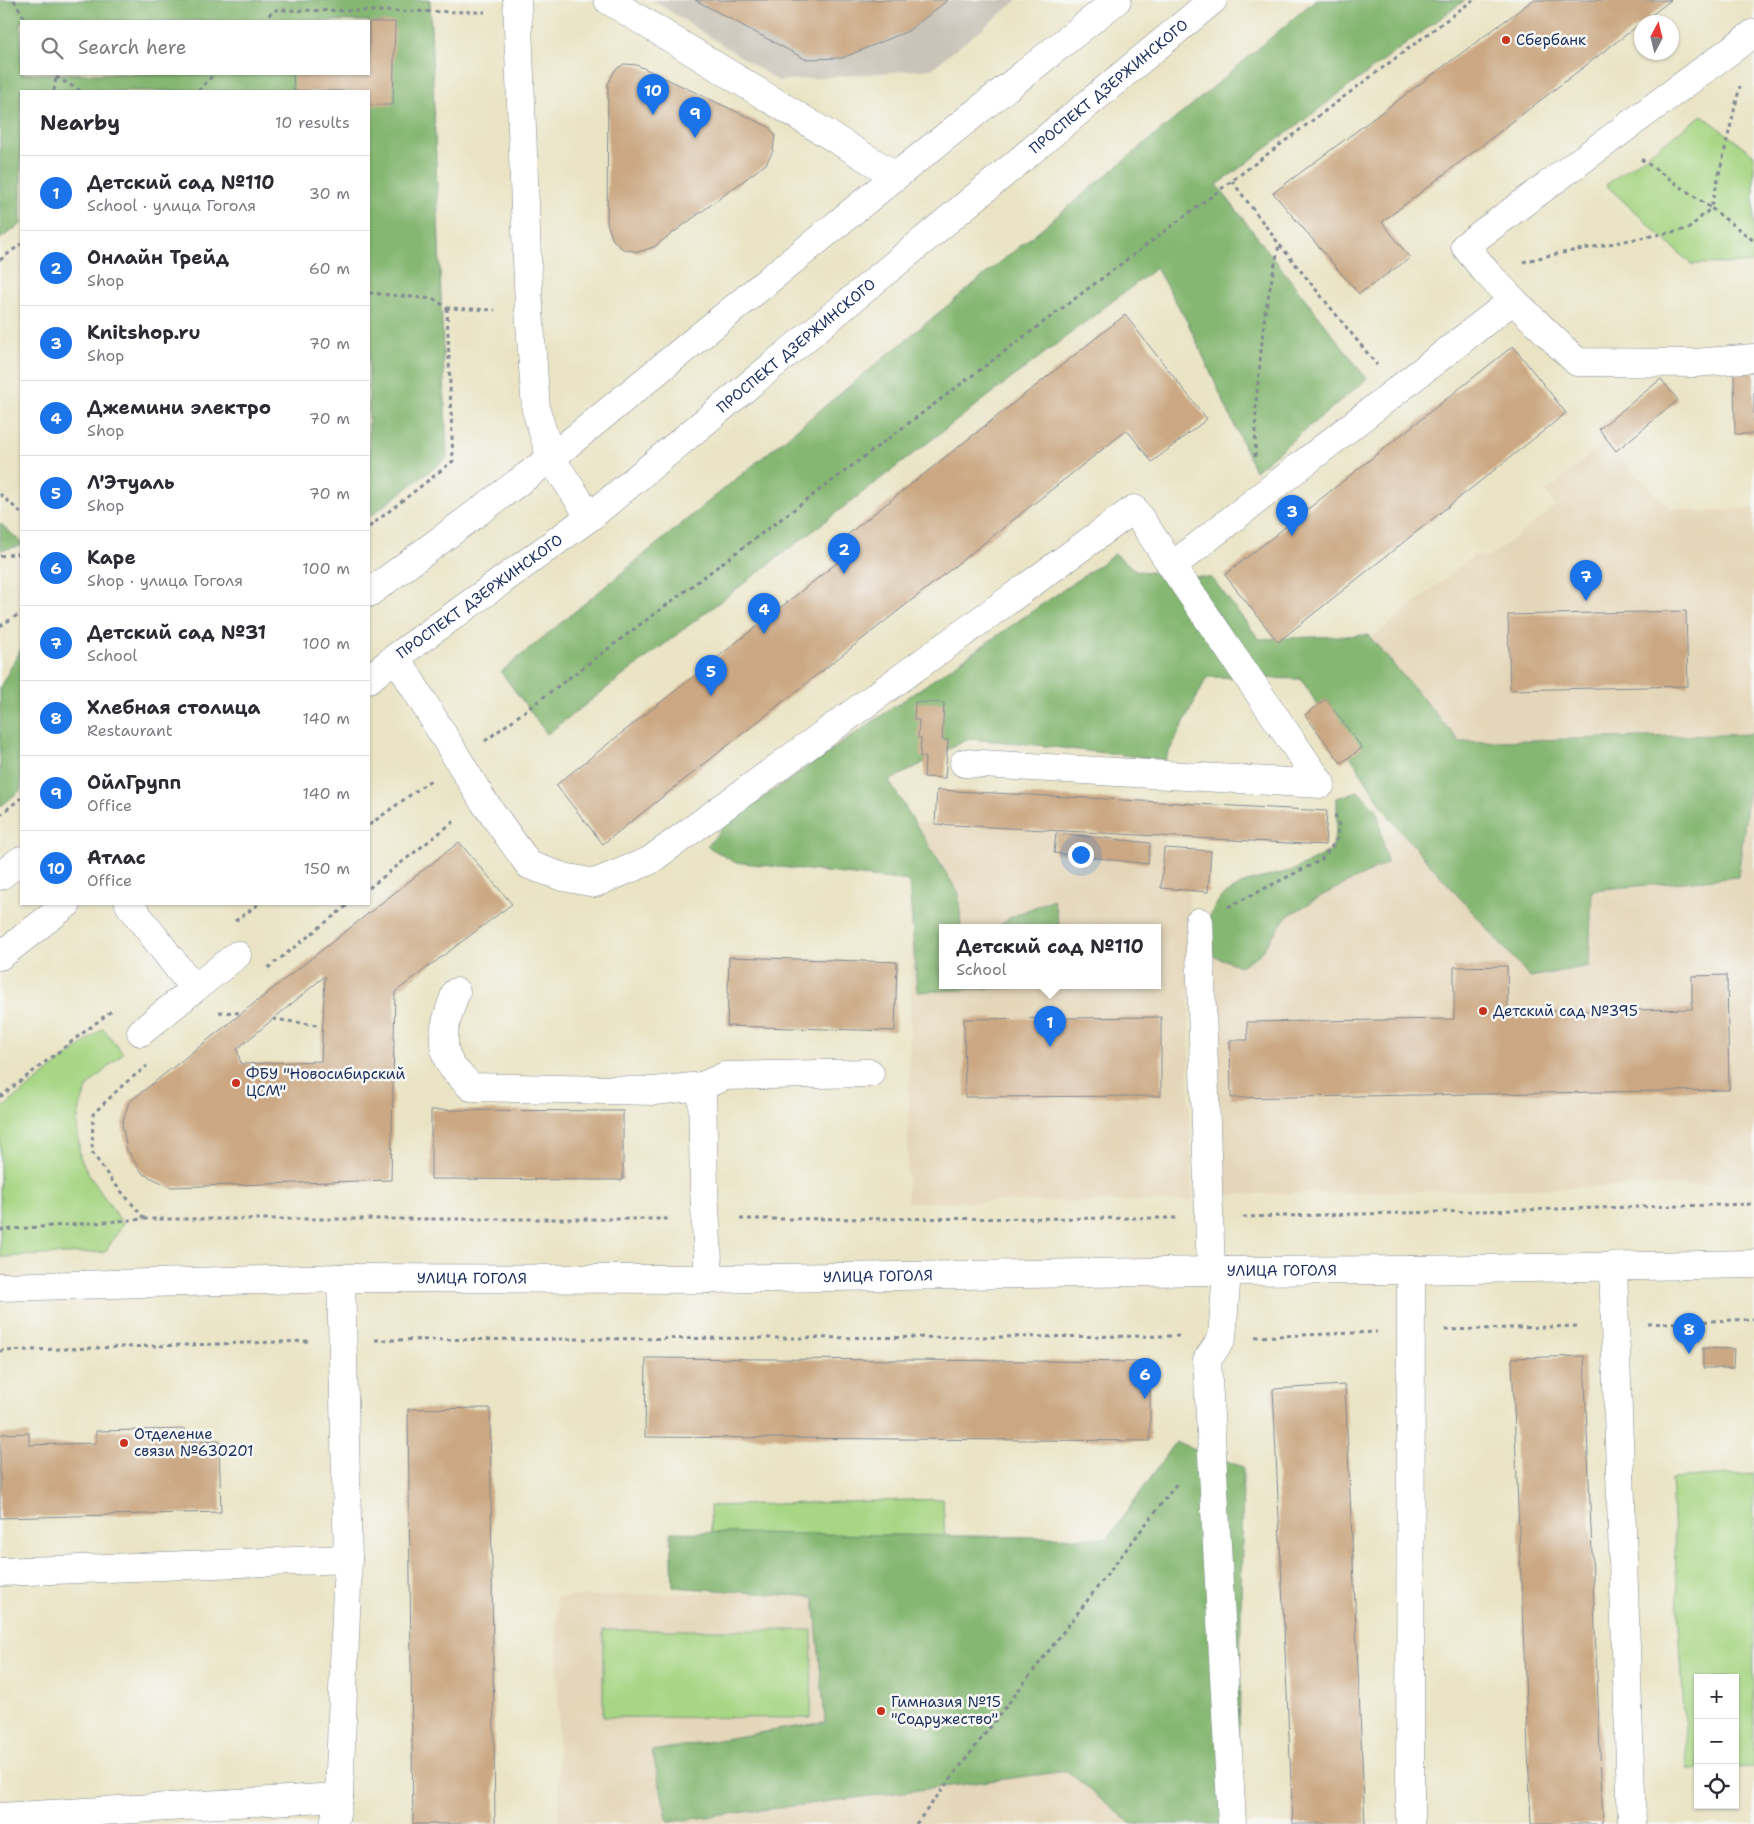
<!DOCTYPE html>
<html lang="en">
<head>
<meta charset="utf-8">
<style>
	:root { --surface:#fff; --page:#f7f7f7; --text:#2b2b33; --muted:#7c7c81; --line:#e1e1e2; --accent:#1a73e8 }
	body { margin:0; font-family:"Shantell Sans",sans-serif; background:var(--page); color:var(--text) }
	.controls { position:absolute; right:15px; bottom:15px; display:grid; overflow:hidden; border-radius:0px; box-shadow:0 1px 4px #0004 }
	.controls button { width:45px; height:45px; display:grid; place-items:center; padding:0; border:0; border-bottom:1px solid var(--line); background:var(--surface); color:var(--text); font:25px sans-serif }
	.compass { position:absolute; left:1634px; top:15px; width:45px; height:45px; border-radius:50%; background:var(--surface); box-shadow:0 1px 4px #0004; rotate:7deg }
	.you { position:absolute; left:1080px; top:854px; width:18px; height:18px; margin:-12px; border:4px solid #fff; border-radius:50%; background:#1a73e8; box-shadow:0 0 0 8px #1a73e833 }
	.badge { display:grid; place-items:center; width:32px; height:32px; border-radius:50%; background:var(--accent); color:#fff; font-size:16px; font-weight:700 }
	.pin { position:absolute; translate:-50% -41px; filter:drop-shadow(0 1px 2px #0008) }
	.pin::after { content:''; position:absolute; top:26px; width:18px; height:15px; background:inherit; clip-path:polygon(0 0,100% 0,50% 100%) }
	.popup { position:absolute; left:939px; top:924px; width:222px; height:65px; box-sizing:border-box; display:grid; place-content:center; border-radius:0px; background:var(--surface); filter:drop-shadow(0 1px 4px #0005); font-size:16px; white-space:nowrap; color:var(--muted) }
	.popup b { font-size:19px; color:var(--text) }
	.popup::after { content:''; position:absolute; left:50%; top:100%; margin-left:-10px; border:10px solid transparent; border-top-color:var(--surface) }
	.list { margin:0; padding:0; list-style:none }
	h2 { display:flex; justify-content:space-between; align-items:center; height:65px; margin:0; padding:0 20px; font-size:21px }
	h2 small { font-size:16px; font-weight:400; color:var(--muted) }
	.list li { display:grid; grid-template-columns:32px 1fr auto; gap:15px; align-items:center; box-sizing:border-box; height:75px; padding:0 20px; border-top:1px solid var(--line) }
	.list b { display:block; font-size:19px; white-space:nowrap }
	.list p { margin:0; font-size:16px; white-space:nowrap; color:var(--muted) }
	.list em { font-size:16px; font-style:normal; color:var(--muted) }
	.icon { flex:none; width:28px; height:28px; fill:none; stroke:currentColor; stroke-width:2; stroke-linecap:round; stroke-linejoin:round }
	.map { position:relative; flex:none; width:1754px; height:1824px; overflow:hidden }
	.search { position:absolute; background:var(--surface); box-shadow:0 1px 4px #0004; left:20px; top:20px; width:350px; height:55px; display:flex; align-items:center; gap:12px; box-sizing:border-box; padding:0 18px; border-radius:0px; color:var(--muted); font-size:19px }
	.panel { position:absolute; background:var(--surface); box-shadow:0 1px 4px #0004; left:20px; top:90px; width:350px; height:815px; border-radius:0px }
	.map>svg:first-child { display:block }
</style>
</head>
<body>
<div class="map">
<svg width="1754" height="1824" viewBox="0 0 1754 1824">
	<rect width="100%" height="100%" fill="#f6f6f2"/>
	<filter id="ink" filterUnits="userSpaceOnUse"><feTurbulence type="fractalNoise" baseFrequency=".02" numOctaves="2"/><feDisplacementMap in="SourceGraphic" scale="10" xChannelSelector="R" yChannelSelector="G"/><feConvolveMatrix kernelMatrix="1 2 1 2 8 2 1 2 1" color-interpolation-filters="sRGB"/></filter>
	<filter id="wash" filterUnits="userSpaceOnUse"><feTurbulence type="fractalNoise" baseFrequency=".0096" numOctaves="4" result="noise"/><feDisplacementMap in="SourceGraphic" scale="20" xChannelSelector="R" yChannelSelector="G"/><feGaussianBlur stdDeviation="1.12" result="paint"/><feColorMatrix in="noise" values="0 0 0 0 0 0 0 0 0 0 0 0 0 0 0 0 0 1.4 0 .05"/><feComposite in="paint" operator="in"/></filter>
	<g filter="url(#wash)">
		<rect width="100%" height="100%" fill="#eae4c5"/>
		<!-- built -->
		<g fill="#e4d6b8" fill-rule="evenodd">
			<polygon points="1605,442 1669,508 1701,512 1754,508 1754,1184 1217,1195 1209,931 1352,858 1414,819 1364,645 1474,555 1488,558 1556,506 1546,492"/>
			<path d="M 914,823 L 1164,837 L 1161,888 L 1189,891 L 1189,1096 L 1192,1201 L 907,1202 ZM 942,928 L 1158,928 L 1158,986 L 942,986 Z"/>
			<polygon points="1102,1581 1209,1824 559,1824 557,1597"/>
		</g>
		<!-- industrial -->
		<polygon fill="#c9c3b8" points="653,0 1018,0 931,69 778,81"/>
		<!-- green -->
		<g fill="#a7d684" stroke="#618271">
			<polygon points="1702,115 1754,155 1754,263 1691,264 1606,185"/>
			<polygon points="103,1028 123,1053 88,1086 81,1104 77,1123 80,1157 89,1175 123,1224 105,1252 0,1257 0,1110"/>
			<polygon points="1754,1473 1754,1767 1735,1768 1735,1678 1698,1678 1698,1769 1687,1769 1671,1479"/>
			<polygon points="943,1499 946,1566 712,1574 710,1506"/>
			<polygon points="603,1630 812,1630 811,1718 603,1717"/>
		</g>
		<!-- forest -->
		<g fill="#85b772" stroke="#507368" fill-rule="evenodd">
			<path d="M 0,0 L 430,0 L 447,458 L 369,517 L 369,91 L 21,91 L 21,224 L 0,239 ZM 21,21 L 369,21 L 369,74 L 21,74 Z"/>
			<polygon points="1315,0 1465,0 1217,185 1367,379 1255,471 1188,323 1156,268 547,734 501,672 1198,100"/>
			<polygon points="0,523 21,542 21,546 0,550"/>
			<polygon points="1115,554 1137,571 1212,578 1259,639 1368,635 1460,742 1754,734 1754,749 1738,877 1592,890 1589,966 1530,977 1392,821 1301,679 1207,677 1165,760 1019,743 968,739 889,781 959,894 961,928 942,928 942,986 1038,986 917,992 909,881 734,862 707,846 729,821"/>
			<polygon points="21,649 21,790 0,807 0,687"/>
			<polygon points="1358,791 1377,810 1387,863 1323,895 1286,917 1260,954 1240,966 1209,954 1205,923 1221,897 1246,882 1294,870 1332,850 1337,824 1337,798"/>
			<polygon points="1053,899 1060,928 997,928 1009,918"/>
			<polygon points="1176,1442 1243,1467 1238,1824 1132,1824 1067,1771 668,1822 652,1751 825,1722 814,1597 673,1587 671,1532 1108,1538"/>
		</g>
		<g id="blocks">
			<!-- building -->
			<g fill="#cba883" fill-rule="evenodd">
				<polygon points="695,0 948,0 908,31 842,58 805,59"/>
				<polygon points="1533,0 1671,0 1382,222 1410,258 1359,294 1273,193"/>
				<polygon points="369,22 395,22 393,105 369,105 369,91 294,91 293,74 369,74"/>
				<polygon points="624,64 637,65 769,127 775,135 773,151 766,164 654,247 638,252 623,249 613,240 607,223 608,84 615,70"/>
				<polygon points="1125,315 1207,419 1152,462 1127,430 603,844 556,785 857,547 847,535"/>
				<polygon points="1513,346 1566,413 1278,642 1225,575"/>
				<polygon points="1734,372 1754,372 1754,434 1735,434"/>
				<polygon points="1661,379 1678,400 1616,451 1599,429"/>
				<polygon points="1686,611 1688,686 1510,690 1508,615"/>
				<polygon points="1326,699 1362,748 1341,763 1305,715"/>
				<polygon points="915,702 944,703 942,740 948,740 945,778 924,777 925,757 920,757 921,738 918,738 919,720 914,720"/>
				<polygon points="937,790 1327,811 1325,845 935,824"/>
				<polygon points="1056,833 1150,843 1148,864 1054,853"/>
				<path d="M 459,842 L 512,904 L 395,992 L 391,1180 L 171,1187 L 143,1174 L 127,1150 L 122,1124 L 129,1102 ZM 325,976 L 321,1061 L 241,1064 L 237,1049 Z"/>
				<polygon points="1164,848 1211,851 1208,892 1161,888"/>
				<polygon points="729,957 897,962 895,1031 727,1026"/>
				<polygon points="1507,966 1508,1012 1692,1009 1692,976 1727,975 1729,1090 1231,1098 1230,1040 1248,1040 1247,1022 1454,1019 1454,967"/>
				<polygon points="1161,1017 1161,1096 965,1097 964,1019"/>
				<polygon points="431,1110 623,1111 623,1180 431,1179"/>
				<polygon points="1703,1348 1734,1349 1733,1368 1703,1368"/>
				<polygon points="1584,1356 1603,1824 1531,1824 1512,1358"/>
				<polygon points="646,1358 1150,1362 1150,1441 645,1437"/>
				<polygon points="1345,1385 1365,1824 1293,1824 1273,1389"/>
				<polygon points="490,1408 495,1824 413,1824 408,1409"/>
				<polygon points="185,1429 185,1441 219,1440 221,1512 0,1518 0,1434 29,1433 29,1445 96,1443 96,1431"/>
			</g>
		</g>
	</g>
	<g filter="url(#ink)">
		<use href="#blocks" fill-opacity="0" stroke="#828a92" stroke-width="1"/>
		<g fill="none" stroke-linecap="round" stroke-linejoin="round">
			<!-- minor casing -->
			<g stroke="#828a92" stroke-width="29">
				<g id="minor">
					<polyline points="517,0 529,309 536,410 551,458 590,517"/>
					<polyline points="608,0 896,176"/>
					<polyline points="1513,300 1577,362 1695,363 1754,358"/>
					<polyline points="396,657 482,799 529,865 563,877 595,883 649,861 1134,509 1172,566 1513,300 1487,273 1465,246 1754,33"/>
					<polyline points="964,763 1321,784 1172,566"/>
					<polyline points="129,904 194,989 141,1032"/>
					<polyline points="1199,922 1211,1271"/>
					<polyline points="194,989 237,955"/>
					<path d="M 456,992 C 447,1016 436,1044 452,1067 C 458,1074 465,1080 471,1087 L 654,1091 L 702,1086 L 725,1076 L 870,1073"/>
					<polyline points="702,1086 704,1189 709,1279"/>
					<polyline points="1613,1266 1632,1824"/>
					<polyline points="1227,1271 1222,1338 1207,1360 1232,1824"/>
					<path id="s1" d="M 0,1287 L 341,1278 L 709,1279 L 1211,1271 L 1411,1270 L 1754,1264"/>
					<polyline points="0,1572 348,1559"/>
					<polyline points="0,1817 339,1797"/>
					<polyline points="334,1824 339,1797 348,1559 341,1278"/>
					<polyline points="1410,1824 1411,1270"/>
				</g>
			</g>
			<!-- major casing -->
			<g stroke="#828a92" stroke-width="29">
				<g id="major">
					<polyline points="369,593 551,458 896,176 1117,0"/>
					<path id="s2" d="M 369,679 L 396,657 L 590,517 L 1213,0"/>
					<polyline points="0,876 21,860"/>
					<polyline points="0,956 67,904"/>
				</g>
			</g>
			<!-- path -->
			<g stroke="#828a92" stroke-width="3" stroke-dasharray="4 4" stroke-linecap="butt">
				<polyline points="14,0 26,21"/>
				<polyline points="263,21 274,10 485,12"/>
				<polyline points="56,77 81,91"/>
				<polyline points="54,91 56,77 54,74"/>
				<polyline points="198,91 214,74"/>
				<polyline points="1641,159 1711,208 1740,86"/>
				<polyline points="1232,181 1279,244 1377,365"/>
				<polyline points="0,260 21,244"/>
				<polyline points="1523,262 1546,256 1688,229 1711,208 1754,241"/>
				<polyline points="369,293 434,299 447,308 495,310"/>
				<polyline points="1255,457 1256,402 1265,312 1279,245"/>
				<polyline points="0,494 21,513"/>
				<polyline points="369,527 453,461 447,308"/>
				<polyline points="0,556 21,553"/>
				<polyline points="0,626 21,613"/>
				<polyline points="485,741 1473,0"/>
				<polyline points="0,815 21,798"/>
				<polyline points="369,825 431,780"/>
				<polyline points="369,888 457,819"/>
				<polyline points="1228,907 1321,860 1337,840 1339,826 1335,814"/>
				<polyline points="235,921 259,904"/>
				<polyline points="268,968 349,904"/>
				<polyline points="219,1012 241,1013"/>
				<polyline points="273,1019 317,1025"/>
				<polyline points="0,1097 114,1009"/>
				<polyline points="1243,1217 1754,1204"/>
				<polyline points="144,1218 109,1177 92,1152 93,1114 124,1084 147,1066"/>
				<polyline points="740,1219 1176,1218"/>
				<polyline points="0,1230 144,1219 671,1219"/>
				<polyline points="1648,1324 1754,1319"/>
				<polyline points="1445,1330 1581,1326"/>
				<polyline points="1255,1337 1377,1332"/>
				<polyline points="375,1340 1182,1336"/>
				<polyline points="0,1351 309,1341"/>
				<polyline points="916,1824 1178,1482"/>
			</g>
			<!-- minor -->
			<use href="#minor" stroke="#fff" stroke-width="28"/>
			<!-- major -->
			<use href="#major" stroke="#fff" stroke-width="28"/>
		</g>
	</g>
	<!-- markers -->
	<g fill="#c8321e" stroke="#f6f6f2" stroke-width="2">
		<circle cx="1506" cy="40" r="5"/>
		<circle cx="1483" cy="1011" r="5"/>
		<circle cx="236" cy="1083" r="5"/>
		<circle cx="124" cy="1443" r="5"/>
		<circle cx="881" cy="1711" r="5"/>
	</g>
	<g text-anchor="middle" stroke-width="5" stroke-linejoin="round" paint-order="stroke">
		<!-- poi labels -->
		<g font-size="15" fill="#1b2f5e" stroke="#f6f6f2" text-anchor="start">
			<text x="1516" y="45">Сбербанк</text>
			<text x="1493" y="1016">Детский сад №395</text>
			<text x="246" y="1079">ФБУ "Новосибирский<tspan x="246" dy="17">ЦСМ"</tspan></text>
			<text x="134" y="1439">Отделение<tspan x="134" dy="17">связи №630201</tspan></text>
			<text x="891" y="1707">Гимназия №15<tspan x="891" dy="17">"Содружество"</tspan></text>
		</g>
		<!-- street labels -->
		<g font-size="15" fill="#1b2f5e" stroke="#f6f6f2">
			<text dy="5" stroke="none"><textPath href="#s2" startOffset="948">ПРОСПЕКТ ДЗЕРЖИНСКОГО</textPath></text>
			<text dy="5" stroke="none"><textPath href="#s2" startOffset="542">ПРОСПЕКТ ДЗЕРЖИНСКОГО</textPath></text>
			<text dy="5" stroke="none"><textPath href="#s2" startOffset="138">ПРОСПЕКТ ДЗЕРЖИНСКОГО</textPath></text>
			<text dy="5" stroke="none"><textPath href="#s1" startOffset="1282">УЛИЦА ГОГОЛЯ</textPath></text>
			<text dy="5" stroke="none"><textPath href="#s1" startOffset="878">УЛИЦА ГОГОЛЯ</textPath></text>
			<text dy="5" stroke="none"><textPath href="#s1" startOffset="472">УЛИЦА ГОГОЛЯ</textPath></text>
		</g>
	</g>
</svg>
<div class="controls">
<button>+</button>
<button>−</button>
<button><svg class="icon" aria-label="locate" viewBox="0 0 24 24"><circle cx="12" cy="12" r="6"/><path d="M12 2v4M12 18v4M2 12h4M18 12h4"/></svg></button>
</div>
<svg class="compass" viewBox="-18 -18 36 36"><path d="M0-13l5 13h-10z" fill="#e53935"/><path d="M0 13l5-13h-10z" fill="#7c7c81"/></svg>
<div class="you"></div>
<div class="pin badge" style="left:1050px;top:1047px">1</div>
<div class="popup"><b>Детский сад №110</b>School</div>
<div class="pin badge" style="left:844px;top:574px">2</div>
<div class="pin badge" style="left:1292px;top:536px">3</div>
<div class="pin badge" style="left:764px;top:634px">4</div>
<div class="pin badge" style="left:711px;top:696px">5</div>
<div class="pin badge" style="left:1145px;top:1399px">6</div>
<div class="pin badge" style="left:1586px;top:601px">7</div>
<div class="pin badge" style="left:1689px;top:1354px">8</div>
<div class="pin badge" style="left:695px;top:138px">9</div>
<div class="pin badge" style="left:653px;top:115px">10</div>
<div class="search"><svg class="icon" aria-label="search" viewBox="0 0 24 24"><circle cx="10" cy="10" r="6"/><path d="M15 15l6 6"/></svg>Search here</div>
<section class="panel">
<h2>Nearby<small>10 results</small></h2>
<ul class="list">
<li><span class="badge">1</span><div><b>Детский сад №110</b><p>School · улица Гоголя</p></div><em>30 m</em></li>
<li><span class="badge">2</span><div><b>Онлайн Трейд</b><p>Shop</p></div><em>60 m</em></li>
<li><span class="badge">3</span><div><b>Knitshop.ru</b><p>Shop</p></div><em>70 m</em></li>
<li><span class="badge">4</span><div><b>Джемини электро</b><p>Shop</p></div><em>70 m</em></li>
<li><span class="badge">5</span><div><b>Л'Этуаль</b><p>Shop</p></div><em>70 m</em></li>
<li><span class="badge">6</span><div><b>Каре</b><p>Shop · улица Гоголя</p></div><em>100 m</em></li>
<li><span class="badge">7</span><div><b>Детский сад №31</b><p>School</p></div><em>100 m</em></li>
<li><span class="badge">8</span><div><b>Хлебная столица</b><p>Restaurant</p></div><em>140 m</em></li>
<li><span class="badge">9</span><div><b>ОйлГрупп</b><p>Office</p></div><em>140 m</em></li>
<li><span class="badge">10</span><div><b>Атлас</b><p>Office</p></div><em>150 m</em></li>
</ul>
</section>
</div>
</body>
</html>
